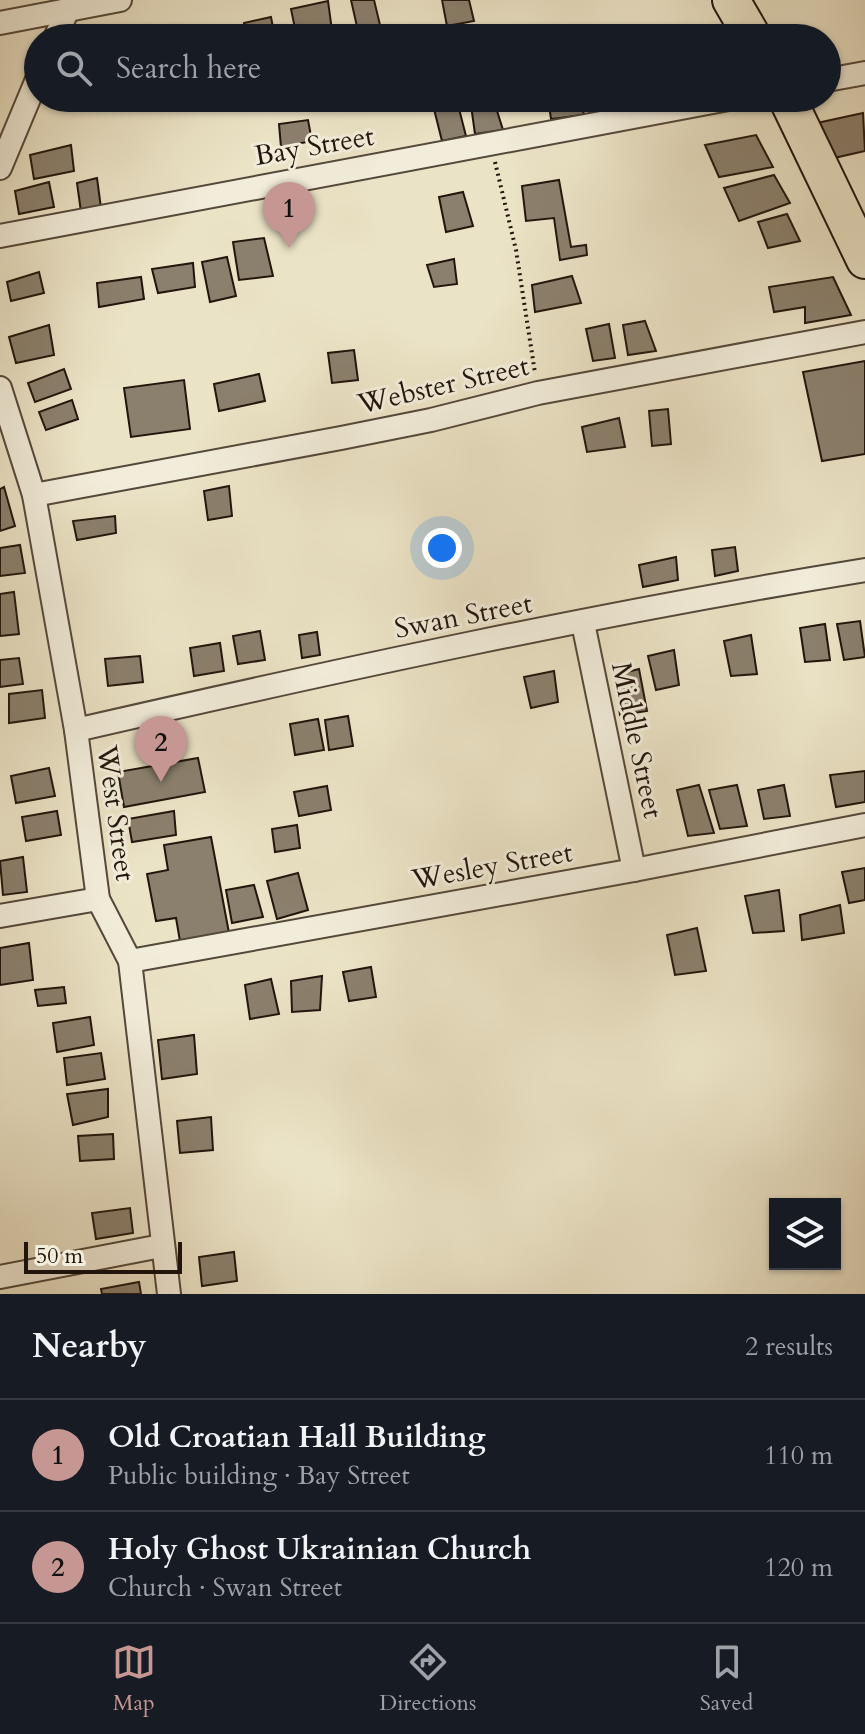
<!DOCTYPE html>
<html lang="en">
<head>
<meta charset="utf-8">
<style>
	:root { --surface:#171b24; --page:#242831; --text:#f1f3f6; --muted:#9ea1a6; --line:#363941; --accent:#c59692 }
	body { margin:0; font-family:Cardo,serif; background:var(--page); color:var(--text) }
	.controls { position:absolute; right:24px; bottom:24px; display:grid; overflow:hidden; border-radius:0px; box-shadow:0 2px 6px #0004 }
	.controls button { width:72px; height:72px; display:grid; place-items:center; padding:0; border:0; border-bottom:2px solid var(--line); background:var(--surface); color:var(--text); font:40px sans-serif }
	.scale { position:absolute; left:24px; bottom:20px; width:158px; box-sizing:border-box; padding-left:8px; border:4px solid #22150c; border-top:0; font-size:22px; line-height:28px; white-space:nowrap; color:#22150c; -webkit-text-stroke:6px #f2edda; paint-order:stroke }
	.you { position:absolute; left:442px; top:548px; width:28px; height:28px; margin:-20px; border:6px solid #fff; border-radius:50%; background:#1a73e8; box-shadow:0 0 0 12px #1a73e833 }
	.badge { display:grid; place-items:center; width:52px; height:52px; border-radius:50%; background:var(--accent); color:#111; font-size:26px; font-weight:700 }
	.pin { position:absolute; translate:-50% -66px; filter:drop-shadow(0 2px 4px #0008) }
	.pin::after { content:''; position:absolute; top:42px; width:28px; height:24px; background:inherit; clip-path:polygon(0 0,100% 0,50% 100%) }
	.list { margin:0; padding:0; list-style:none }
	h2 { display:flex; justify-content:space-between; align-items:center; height:104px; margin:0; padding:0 32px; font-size:34px }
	h2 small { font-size:26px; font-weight:400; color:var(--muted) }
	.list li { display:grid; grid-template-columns:52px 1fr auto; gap:24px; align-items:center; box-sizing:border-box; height:112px; padding:0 32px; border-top:2px solid var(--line) }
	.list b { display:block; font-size:30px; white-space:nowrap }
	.list p { margin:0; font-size:26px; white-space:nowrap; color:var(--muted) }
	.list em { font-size:26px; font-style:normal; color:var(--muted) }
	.icon { flex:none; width:44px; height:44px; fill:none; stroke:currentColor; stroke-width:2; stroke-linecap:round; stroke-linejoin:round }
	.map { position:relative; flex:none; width:865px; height:1294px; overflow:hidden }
	.search { position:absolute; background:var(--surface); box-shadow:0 2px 6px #0004; left:24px; right:24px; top:24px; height:88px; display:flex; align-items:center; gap:20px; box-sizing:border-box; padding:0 28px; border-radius:44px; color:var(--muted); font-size:30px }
	.sheet { height:328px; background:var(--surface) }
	nav { display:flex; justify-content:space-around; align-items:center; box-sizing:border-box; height:112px; border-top:2px solid var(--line); background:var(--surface); font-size:22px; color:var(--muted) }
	nav a { display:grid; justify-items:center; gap:4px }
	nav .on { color:var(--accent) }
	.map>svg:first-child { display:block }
</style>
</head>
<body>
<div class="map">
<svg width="865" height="1294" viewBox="0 0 865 1294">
	<rect width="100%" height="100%" fill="#ebe3c6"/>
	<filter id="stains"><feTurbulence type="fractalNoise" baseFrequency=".0025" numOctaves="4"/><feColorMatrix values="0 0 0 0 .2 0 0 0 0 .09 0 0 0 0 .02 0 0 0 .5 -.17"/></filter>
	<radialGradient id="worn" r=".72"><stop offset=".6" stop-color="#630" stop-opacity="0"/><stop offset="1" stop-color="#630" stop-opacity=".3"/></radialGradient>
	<!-- building -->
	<g fill="#8b806d" stroke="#22150c" stroke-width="2">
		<polygon points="351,0 374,0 381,29 358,31"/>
		<polygon points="442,0 469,0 474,21 447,26"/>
		<polygon points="328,1 333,38 297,38 291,9"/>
		<polygon points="271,17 275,38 247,38 244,23"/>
		<polygon points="686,28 691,38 659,38 658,32"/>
		<polygon points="232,29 233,38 202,38 202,35"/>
		<polygon points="470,98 493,98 503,130 475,134"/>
		<polygon points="548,98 581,98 584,115 551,119"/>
		<polygon points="589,98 617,98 618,108 590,112"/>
		<polygon points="458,105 466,136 442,141 434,109"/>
		<polygon points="863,113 865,151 834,158 817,123"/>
		<polygon points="308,120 312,141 281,147 279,124"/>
		<polygon points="756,135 773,167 719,177 705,145"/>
		<polygon points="71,145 74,171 34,179 30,155"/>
		<polygon points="774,175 790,203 739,221 724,188"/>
		<polygon points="97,178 101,208 81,212 77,183"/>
		<polygon points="559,180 571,247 586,245 587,255 560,260 554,218 526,221 522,186"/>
		<polygon points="49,182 54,207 19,214 15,191"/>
		<polygon points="463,192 473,226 446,232 439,197"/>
		<polygon points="787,214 800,241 768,248 758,222"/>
		<polygon points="264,238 273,276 239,280 233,242"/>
		<polygon points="227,257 236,296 210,302 202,262"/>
		<polygon points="454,259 457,284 434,287 427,265"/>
		<polygon points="193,263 195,287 158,293 152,269"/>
		<polygon points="39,272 44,293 11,301 7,282"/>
		<polygon points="572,276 581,303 535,312 532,285"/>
		<polygon points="141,277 144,299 99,307 97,283"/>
		<polygon points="833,277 851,315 805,323 805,307 774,312 769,287"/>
		<polygon points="645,321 656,351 628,355 623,325"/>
		<polygon points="609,324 615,358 593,361 586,329"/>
		<polygon points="49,325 54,355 16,363 9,337"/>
		<polygon points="354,350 358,380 332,383 328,353"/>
		<polygon points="865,361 865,454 822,461 803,372"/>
		<polygon points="64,369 71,389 35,402 28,383"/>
		<polygon points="259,374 265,401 219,411 214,384"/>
		<polygon points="184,380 190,429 131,437 124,388"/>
		<polygon points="72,400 78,419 46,430 39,412"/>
		<polygon points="668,409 671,444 652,446 649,411"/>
		<polygon points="619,418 625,447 587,452 582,427"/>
		<polygon points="229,486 232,516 208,520 204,491"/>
		<polygon points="4,487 15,526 0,531 0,489"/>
		<polygon points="115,516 116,533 77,540 73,521"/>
		<polygon points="20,545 25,573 0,576 0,548"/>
		<polygon points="735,547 738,571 715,576 712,550"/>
		<polygon points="676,557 678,580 643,587 639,565"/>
		<polygon points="14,592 19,634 0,636 0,594"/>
		<polygon points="860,621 865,657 844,660 837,624"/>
		<polygon points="825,624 830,660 805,662 800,628"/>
		<polygon points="260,631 265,660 238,664 233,636"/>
		<polygon points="317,632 320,655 302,658 299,635"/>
		<polygon points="751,635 757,674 731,676 724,641"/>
		<polygon points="220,643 224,671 194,676 190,648"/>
		<polygon points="674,650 679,685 656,690 648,656"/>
		<polygon points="140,656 143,682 108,686 105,659"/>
		<polygon points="19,658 23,684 0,687 0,660"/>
		<polygon points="639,669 647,711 620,715 615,675"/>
		<polygon points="554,671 558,702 531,708 524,677"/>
		<polygon points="42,690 45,718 9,723 9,694"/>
		<polygon points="348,716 353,746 329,750 325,720"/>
		<polygon points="318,719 324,750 295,755 290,724"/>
		<polygon points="198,758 205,792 124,807 118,772"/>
		<polygon points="49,768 55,796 16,803 11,776"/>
		<polygon points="865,771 865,802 836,807 830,775"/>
		<polygon points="699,785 714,833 688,836 677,790"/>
		<polygon points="737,785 747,826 720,829 709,790"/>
		<polygon points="784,785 790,816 764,819 758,790"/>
		<polygon points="327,786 331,810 299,816 294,792"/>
		<polygon points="57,811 61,835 26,841 22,817"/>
		<polygon points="174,811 176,835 132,842 128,819"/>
		<polygon points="297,825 300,848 275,852 272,829"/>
		<polygon points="211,837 229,933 180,941 176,918 156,921 147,874 168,870 164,845"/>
		<polygon points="23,857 27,892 3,895 0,861"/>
		<polygon points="865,868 865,900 849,903 842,872"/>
		<polygon points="298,873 308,910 277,919 267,881"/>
		<polygon points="254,885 263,917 232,923 226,890"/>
		<polygon points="779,890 784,931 753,933 745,896"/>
		<polygon points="840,905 844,933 802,940 800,915"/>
		<polygon points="697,928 706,971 675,975 667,935"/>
		<polygon points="29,943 33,980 0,985 0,948"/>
		<polygon points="371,967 376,997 349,1001 343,972"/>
		<polygon points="322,976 320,1010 292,1012 291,981"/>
		<polygon points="271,979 279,1014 250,1019 245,985"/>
		<polygon points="64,987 66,1003 38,1006 35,990"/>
		<polygon points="90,1017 94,1045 57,1052 53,1023"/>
		<polygon points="194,1035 197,1074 162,1079 158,1040"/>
		<polygon points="101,1053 105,1079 67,1085 64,1058"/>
		<polygon points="108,1089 108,1117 73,1125 67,1094"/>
		<polygon points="211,1117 213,1150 180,1153 177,1121"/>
		<polygon points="113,1134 114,1159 80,1161 78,1136"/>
		<polygon points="130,1208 133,1233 96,1239 92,1213"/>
		<polygon points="234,1252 237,1281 202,1286 199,1257"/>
		<polygon points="139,1282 141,1294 102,1294 101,1289"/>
	</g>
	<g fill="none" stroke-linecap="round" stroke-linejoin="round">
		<!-- street casing -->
		<g stroke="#54483a" stroke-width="26">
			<g id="street">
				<polyline points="0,23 120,0"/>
				<polyline points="55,38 71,3"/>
				<polyline points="827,80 865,73"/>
				<polyline points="0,168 38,77"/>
				<polyline points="0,236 734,98"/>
				<polyline points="0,388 34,495 76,730 98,899 130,961 169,1294"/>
				<polyline points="34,495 341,438 431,420 538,393 865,332"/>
				<polyline points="583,623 634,870"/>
				<path d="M 76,730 C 338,670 600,613 865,570"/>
				<polyline points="0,916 98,899"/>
				<polyline points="130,961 634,870 865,825"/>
				<polyline points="0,1277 161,1246"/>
			</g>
		</g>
		<!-- primary casing -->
		<g stroke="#22150c" stroke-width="40">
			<g id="primary">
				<polyline points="731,0 753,38"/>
				<polyline points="787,98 865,260"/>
			</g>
		</g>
		<!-- path -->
		<polyline stroke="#22150c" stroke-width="4" stroke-dasharray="2 4" stroke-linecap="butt" points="495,162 516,250 535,373"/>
		<!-- street -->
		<use href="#street" stroke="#f2edda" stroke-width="22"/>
		<!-- primary -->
		<use href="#primary" stroke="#ebe3c6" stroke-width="36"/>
	</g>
	<g text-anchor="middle" stroke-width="6" stroke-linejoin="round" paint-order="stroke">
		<!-- street labels -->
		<g font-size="28" fill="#22150c" stroke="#f2edda">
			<text transform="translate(314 145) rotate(-10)" y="10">Bay Street</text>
			<text transform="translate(443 384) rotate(-13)" y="10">Webster Street</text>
			<text transform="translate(463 615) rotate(-11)" y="10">Swan Street</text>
			<text transform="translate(638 740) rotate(78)" y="10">Middle Street</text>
			<text transform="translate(117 813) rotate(82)" y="10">West Street</text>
			<text transform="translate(492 865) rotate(-10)" y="10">Wesley Street</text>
		</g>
	</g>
	<rect width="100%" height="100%" filter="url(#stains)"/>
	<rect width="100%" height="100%" fill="url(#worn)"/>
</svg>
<div class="controls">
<button><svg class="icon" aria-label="layers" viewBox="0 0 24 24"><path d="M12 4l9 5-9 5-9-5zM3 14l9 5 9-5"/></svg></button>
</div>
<div class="scale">50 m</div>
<div class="you"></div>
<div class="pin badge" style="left:289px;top:248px">1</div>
<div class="pin badge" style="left:161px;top:782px">2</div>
<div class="search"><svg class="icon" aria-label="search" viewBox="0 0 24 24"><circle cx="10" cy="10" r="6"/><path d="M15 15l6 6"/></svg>Search here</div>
</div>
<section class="sheet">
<h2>Nearby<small>2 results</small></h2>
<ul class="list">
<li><span class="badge">1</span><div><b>Old Croatian Hall Building</b><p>Public building · Bay Street</p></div><em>110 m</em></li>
<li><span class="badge">2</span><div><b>Holy Ghost Ukrainian Church</b><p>Church · Swan Street</p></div><em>120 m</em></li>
</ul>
</section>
<nav>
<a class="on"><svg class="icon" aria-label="map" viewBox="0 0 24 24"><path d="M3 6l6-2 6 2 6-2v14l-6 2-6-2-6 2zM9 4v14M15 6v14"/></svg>Map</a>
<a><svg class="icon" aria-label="directions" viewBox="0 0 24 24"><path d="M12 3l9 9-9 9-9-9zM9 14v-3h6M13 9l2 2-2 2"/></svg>Directions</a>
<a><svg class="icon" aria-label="saved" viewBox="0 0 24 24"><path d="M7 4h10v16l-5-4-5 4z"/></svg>Saved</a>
</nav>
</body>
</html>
